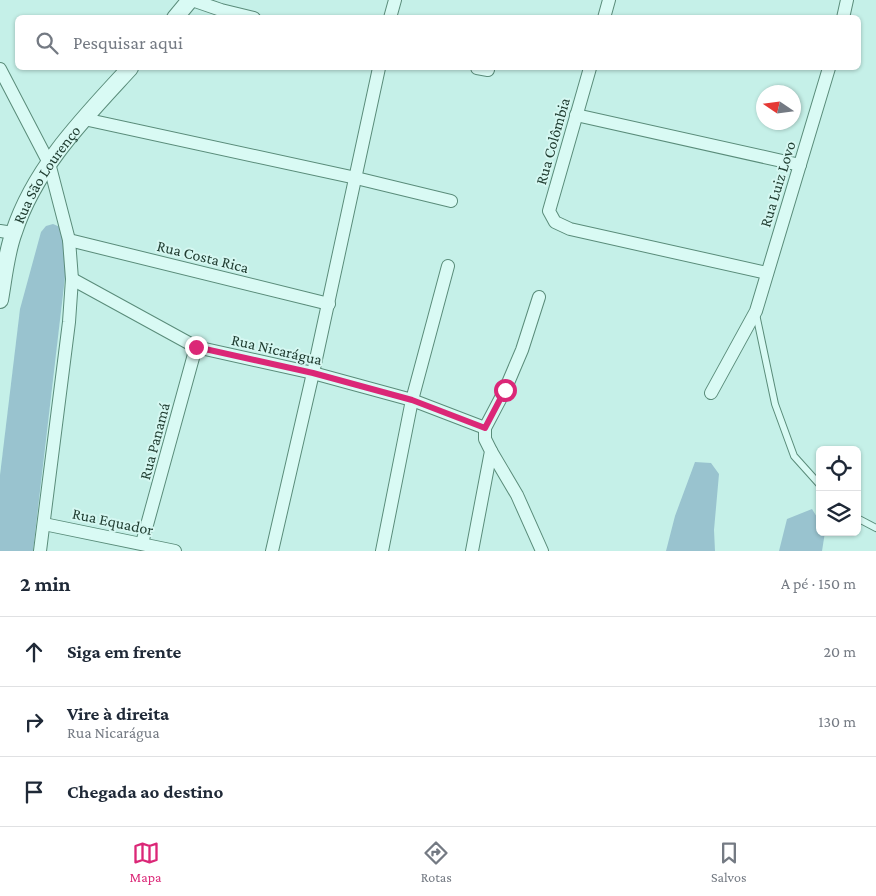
<!DOCTYPE html>
<html lang="pt">
<head>
<meta charset="utf-8">
<style>
	:root { --surface:#fff; --page:#f6f6f7; --text:#1f2937; --muted:#747a83; --line:#e0e1e3; --accent:#db2777 }
	body { margin:0; font-family:"Crimson Pro",serif; background:var(--page); color:var(--text) }
	.controls { position:absolute; right:15px; bottom:15px; display:grid; overflow:hidden; border-radius:8px; box-shadow:0 1px 4px #0004 }
	.controls button { width:45px; height:45px; display:grid; place-items:center; padding:0; border:0; border-bottom:1px solid var(--line); background:var(--surface); color:var(--text); font:25px sans-serif }
	.compass { position:absolute; left:756px; top:85px; width:45px; height:45px; border-radius:50%; background:var(--surface); box-shadow:0 1px 4px #0004; rotate:283deg }
	.stop { position:absolute; width:15px; height:15px; margin:-11px; border:4px solid #db2777; border-radius:50%; background:#fff }
	.stop.end { background:#db2777; border-color:#fff; box-shadow:0 1px 5px #0008 }
	.list { margin:0; padding:0; list-style:none }
	h2 { display:flex; justify-content:space-between; align-items:center; height:65px; margin:0; padding:0 20px; font-size:21px }
	h2 small { font-size:16px; font-weight:400; color:var(--muted) }
	.list li { display:grid; grid-template-columns:32px 1fr auto; gap:15px; align-items:center; box-sizing:border-box; height:70px; padding:0 20px; border-top:1px solid var(--line) }
	.list b { display:block; font-size:19px; white-space:nowrap }
	.list p { margin:0; font-size:16px; white-space:nowrap; color:var(--muted) }
	.list em { font-size:16px; font-style:normal; color:var(--muted) }
	.icon { flex:none; width:28px; height:28px; fill:none; stroke:currentColor; stroke-width:2; stroke-linecap:round; stroke-linejoin:round }
	.map { position:relative; flex:none; width:876px; height:551px; overflow:hidden }
	.search { position:absolute; background:var(--surface); box-shadow:0 1px 4px #0004; left:15px; right:15px; top:15px; height:55px; display:flex; align-items:center; gap:12px; box-sizing:border-box; padding:0 18px; border-radius:8px; color:var(--muted); font-size:19px }
	.sheet { height:275px; background:var(--surface) }
	nav { display:flex; justify-content:space-around; align-items:center; box-sizing:border-box; height:70px; border-top:1px solid var(--line); background:var(--surface); font-size:14px; color:var(--muted) }
	nav a { display:grid; justify-items:center; gap:2px }
	nav .on { color:var(--accent) }
	.map>svg:first-child { display:block }
</style>
</head>
<body>
<div class="map">
<svg width="876" height="551" viewBox="0 0 876 551">
	<rect width="100%" height="100%" fill="#c5f0e8"/>
	<!-- green -->
	<g fill="#99c3cf">
		<polygon points="53,224 60,227 67,260 33,551 0,551 0,475 20,309 41,232 46,226"/>
		<polygon points="695,462 711,463 719,474 714,530 715,551 666,551 675,516"/>
		<polygon points="812,509 820,522 820,532 825,532 822,551 779,551 787,519"/>
	</g>
	<g fill="none" stroke-linecap="round" stroke-linejoin="round">
		<!-- service casing -->
		<g stroke="#5a8c7a" stroke-width="8">
			<g id="service">
				<polyline points="756,314 775,404 794,456 820,485"/>
				<polyline points="857,518 876,528"/>
			</g>
		</g>
		<!-- minor casing -->
		<g stroke="#5a8c7a" stroke-width="14">
			<g id="minor">
				<polyline points="192,0 221,10 254,18"/>
				<polyline points="390,18 395,0"/>
				<polyline points="604,18 609,0"/>
				<polyline points="843,18 847,0"/>
				<polyline points="477,68 488,70"/>
				<polyline points="590,68 549,211 555,222 570,229 767,273"/>
				<polyline points="0,69 49,163 69,240 72,279 69,322 40,551"/>
				<polyline points="576,115 800,165"/>
				<polyline points="84,119 356,178 451,201"/>
				<polyline points="0,231 13,233"/>
				<polyline points="69,240 329,304"/>
				<polyline points="72,279 196,347 313,373 412,400 485,428"/>
				<polyline points="711,393 756,311 829,68"/>
				<polyline points="491,451 517,495 542,551"/>
				<polyline points="44,524 175,551"/>
				<polyline points="142,543 196,347"/>
				<polyline points="272,551 313,373 379,68"/>
				<polyline points="382,551 412,400 448,266"/>
				<polyline points="472,551 491,451 485,439 485,428 505,390 522,350 539,297"/>
			</g>
		</g>
		<!-- tertiary casing -->
		<g stroke="#5a8c7a" stroke-width="18">
			<g id="tertiary">
				<polyline points="175,18 190,0"/>
				<path id="s1" d="M 0,300 C 4,278 6,253 14,232 C 35,167 85,117 130,68"/>
			</g>
		</g>
		<!-- service -->
		<use href="#service" stroke="#d9faf4" stroke-width="6"/>
		<!-- minor -->
		<use href="#minor" stroke="#d9faf4" stroke-width="12"/>
		<!-- tertiary -->
		<use href="#tertiary" stroke="#d9faf4" stroke-width="16"/>
	</g>
	<g fill="none" stroke-linecap="round" stroke-linejoin="round">
		<!-- route -->
		<polyline stroke="#db2777" stroke-width="6" points="196,347 313,373 412,400 485,428 505,390"/>
	</g>
	<g text-anchor="middle" stroke-width="4" stroke-linejoin="round" paint-order="stroke">
		<!-- street labels -->
		<g font-size="16" fill="#1f3c30" stroke="#d5f7f1">
			<text transform="translate(552 141) rotate(-74)" y="6">Rua Colômbia</text>
			<text dy="6" stroke="none"><textPath href="#s1" startOffset="136">Rua São Lourenço</textPath></text>
			<text transform="translate(777 184) rotate(-73)" y="6">Rua Luiz Lovo</text>
			<text transform="translate(203 256) rotate(14)" y="6">Rua Costa Rica</text>
			<text transform="translate(277 349) rotate(13)" y="6">Rua Nicarágua</text>
			<text transform="translate(154 441) rotate(-75)" y="6">Rua Panamá</text>
			<text transform="translate(113 521) rotate(12)" y="6">Rua Equador</text>
		</g>
	</g>
</svg>
<div class="controls">
<button><svg class="icon" aria-label="locate" viewBox="0 0 24 24"><circle cx="12" cy="12" r="6"/><path d="M12 2v4M12 18v4M2 12h4M18 12h4"/></svg></button>
<button><svg class="icon" aria-label="layers" viewBox="0 0 24 24"><path d="M12 4l9 5-9 5-9-5zM3 14l9 5 9-5"/></svg></button>
</div>
<svg class="compass" viewBox="-18 -18 36 36"><path d="M0-13l5 13h-10z" fill="#e53935"/><path d="M0 13l5-13h-10z" fill="#747a83"/></svg>
<div class="stop" style="left:505px;top:390px"></div>
<div class="stop end" style="left:196px;top:347px"></div>
<div class="search"><svg class="icon" aria-label="search" viewBox="0 0 24 24"><circle cx="10" cy="10" r="6"/><path d="M15 15l6 6"/></svg>Pesquisar aqui</div>
</div>
<section class="sheet">
<h2>2 min<small>A pé · 150 m</small></h2>
<ul class="list">
<li><svg class="icon" aria-label="ahead" viewBox="0 0 24 24"><path d="M12 20V5M6 11l6-6 6 6"/></svg><div><b>Siga em frente</b></div><em>20 m</em></li>
<li><svg class="icon" aria-label="right" viewBox="0 0 24 24"><path d="M7 20v-9h11M14 6l5 5-5 5"/></svg><div><b>Vire à direita</b><p>Rua Nicarágua</p></div><em>130 m</em></li>
<li><svg class="icon" aria-label="arrive" viewBox="0 0 24 24"><path d="M6 21V4h12l-3 4 3 4H6"/></svg><div><b>Chegada ao destino</b></div></li>
</ul>
</section>
<nav>
<a class="on"><svg class="icon" aria-label="map" viewBox="0 0 24 24"><path d="M3 6l6-2 6 2 6-2v14l-6 2-6-2-6 2zM9 4v14M15 6v14"/></svg>Mapa</a>
<a><svg class="icon" aria-label="directions" viewBox="0 0 24 24"><path d="M12 3l9 9-9 9-9-9zM9 14v-3h6M13 9l2 2-2 2"/></svg>Rotas</a>
<a><svg class="icon" aria-label="saved" viewBox="0 0 24 24"><path d="M7 4h10v16l-5-4-5 4z"/></svg>Salvos</a>
</nav>
</body>
</html>
